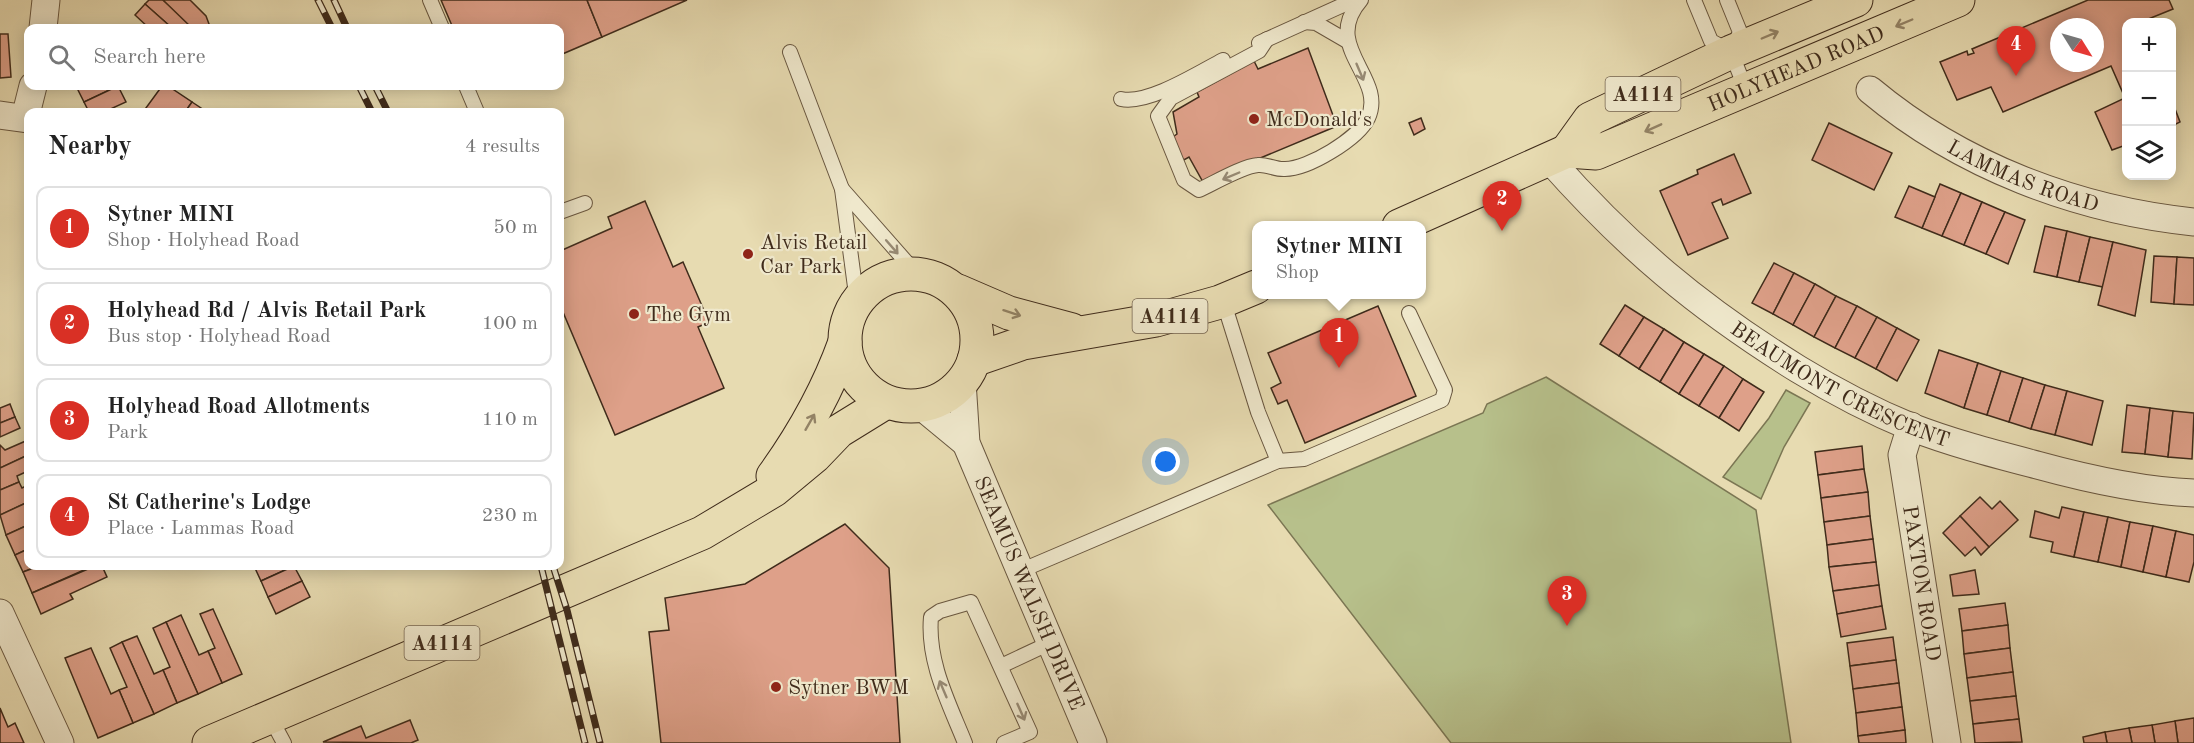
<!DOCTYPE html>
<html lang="en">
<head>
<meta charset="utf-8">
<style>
	:root { --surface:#fff; --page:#f2f2f2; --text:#222; --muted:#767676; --line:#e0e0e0; --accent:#d93025 }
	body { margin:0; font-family:"Old Standard TT",serif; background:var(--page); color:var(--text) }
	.controls { position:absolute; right:18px; top:18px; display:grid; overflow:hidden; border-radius:12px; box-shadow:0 3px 15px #0003 }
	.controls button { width:54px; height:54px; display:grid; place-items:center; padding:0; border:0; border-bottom:2px solid var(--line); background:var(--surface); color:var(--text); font:30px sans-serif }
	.compass { position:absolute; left:2050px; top:18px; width:54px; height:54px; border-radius:50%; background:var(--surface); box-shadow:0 3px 15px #0003; rotate:127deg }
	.you { position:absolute; left:1166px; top:462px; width:21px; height:21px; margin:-15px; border:4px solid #fff; border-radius:50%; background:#1a73e8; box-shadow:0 0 0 9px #1a73e833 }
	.badge { display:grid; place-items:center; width:39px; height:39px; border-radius:50%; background:var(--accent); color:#fff; font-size:20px; font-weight:700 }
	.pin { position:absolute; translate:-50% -50px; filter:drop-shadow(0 2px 3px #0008) }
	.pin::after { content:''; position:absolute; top:32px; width:21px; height:18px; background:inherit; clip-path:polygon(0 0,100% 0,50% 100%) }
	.popup { position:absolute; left:1252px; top:221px; width:174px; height:78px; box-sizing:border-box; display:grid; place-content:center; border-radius:12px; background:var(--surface); filter:drop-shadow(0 2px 4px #0005); font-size:20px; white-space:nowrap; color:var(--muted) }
	.popup b { font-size:22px; color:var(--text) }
	.popup::after { content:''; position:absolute; left:50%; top:100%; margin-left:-12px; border:12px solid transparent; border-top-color:var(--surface) }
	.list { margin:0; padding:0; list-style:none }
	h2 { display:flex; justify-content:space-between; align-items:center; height:78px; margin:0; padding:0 24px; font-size:26px }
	h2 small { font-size:20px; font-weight:400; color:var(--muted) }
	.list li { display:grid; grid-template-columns:39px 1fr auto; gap:18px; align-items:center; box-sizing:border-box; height:84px; margin:0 12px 12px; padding:0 12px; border:2px solid var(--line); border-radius:12px }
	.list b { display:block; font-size:22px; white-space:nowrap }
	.list p { margin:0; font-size:20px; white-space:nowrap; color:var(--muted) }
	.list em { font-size:20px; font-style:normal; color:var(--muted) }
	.icon { flex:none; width:33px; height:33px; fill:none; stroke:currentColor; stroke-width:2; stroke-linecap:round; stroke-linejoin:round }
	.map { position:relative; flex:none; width:2194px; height:743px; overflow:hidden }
	.search { position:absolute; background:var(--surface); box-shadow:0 3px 15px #0003; left:24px; top:24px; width:540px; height:66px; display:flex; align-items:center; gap:15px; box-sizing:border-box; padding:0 21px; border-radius:12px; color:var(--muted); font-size:22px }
	.panel { position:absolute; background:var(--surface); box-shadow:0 3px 15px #0003; left:24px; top:108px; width:540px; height:462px; border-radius:12px }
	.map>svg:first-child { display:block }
</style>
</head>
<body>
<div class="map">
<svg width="2194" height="743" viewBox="0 0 2194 743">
	<rect width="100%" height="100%" fill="#e7dbb1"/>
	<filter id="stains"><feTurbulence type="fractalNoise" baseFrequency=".00333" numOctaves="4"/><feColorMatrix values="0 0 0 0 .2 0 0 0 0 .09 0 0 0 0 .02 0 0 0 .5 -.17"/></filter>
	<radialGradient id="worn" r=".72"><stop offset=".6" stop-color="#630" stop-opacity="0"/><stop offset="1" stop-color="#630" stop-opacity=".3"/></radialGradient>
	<!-- green -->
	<g fill="#b7c08b" stroke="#7b7653" stroke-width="1.5">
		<polygon points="1546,377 1756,510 1791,743 1451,743 1268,505 1483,413 1487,404"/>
		<polygon points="1786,390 1810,403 1784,447 1761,499 1723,477 1769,418"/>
	</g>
	<!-- building -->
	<g fill="#dea089" stroke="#3f2b1b" stroke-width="1.5" fill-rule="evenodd">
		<polygon points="149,0 163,0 191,25 188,28 172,28 145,4"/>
		<polygon points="163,0 190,0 206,16 209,24 204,28 192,28"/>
		<polygon points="441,0 587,0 602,37 560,55 560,28 453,28"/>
		<polygon points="587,0 687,0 602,37"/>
		<path d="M 2088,0 L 2169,0 L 2173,9 L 2141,22 L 2126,22 L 2126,145 L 2112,150 L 2095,112 L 2125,98 L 2111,66 L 2003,112 L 1991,87 L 1957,100 L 1940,62 L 1967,51 L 1968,55 L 1974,53 L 1972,49 ZM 2059,27 L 2095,27 L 2095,63 L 2059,63 Z"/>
		<polygon points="145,4 172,28 149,28 135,15"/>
		<polygon points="0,34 8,34 11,77 0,78"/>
		<polygon points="1308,48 1337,126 1203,182 1189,157 1182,161 1170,139 1177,134 1173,112 1199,97 1197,92 1254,61 1258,69"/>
		<polygon points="76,86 118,86 84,102"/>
		<polygon points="118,86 126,102 104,112 89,112 84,102"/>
		<polygon points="162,86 168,86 192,102 185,112 143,112"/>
		<polygon points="2172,101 2180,122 2172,126"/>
		<polygon points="192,102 207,112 185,112"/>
		<polygon points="1421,118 1425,129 1414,135 1409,123"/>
		<polygon points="1829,123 1892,153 1874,190 1812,160"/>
		<polygon points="1734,154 1751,193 1723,205 1721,199 1712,203 1728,238 1688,255 1660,191 1698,174 1697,170"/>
		<polygon points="1940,184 1961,193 1942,236 1922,228"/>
		<polygon points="1909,186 1935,197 1922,228 1895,217"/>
		<polygon points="1961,193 1982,202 1964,245 1942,236"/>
		<polygon points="645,201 673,267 683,262 709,322 698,327 724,388 615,435 560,305 560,251 612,228 608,217"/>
		<polygon points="1982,202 2005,212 1986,254 1964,245"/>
		<polygon points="2005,212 2025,220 2008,264 1986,254"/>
		<polygon points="2045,226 2067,231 2057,277 2034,272"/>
		<polygon points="2067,231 2090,237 2079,282 2057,277"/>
		<polygon points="2090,237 2113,242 2103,287 2079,282"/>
		<polygon points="2113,242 2146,250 2135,316 2098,305"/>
		<polygon points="2154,256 2177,257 2174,304 2151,302"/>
		<polygon points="2177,257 2194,258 2194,305 2174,304"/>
		<polygon points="1774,263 1794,273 1773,314 1752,303"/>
		<polygon points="1794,273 1815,284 1793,325 1773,314"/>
		<polygon points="1815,284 1836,296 1814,337 1793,325"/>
		<polygon points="1836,296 1857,306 1835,348 1814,337"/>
		<polygon points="1625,305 1644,317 1619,356 1600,344"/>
		<polygon points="1378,306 1416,396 1305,443 1287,400 1278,404 1271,388 1281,383 1268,353"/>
		<polygon points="1857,306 1877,317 1855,358 1835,348"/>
		<polygon points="1644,317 1664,329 1639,369 1619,356"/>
		<polygon points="1877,317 1897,328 1876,369 1855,358"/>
		<polygon points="1897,328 1919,340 1897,381 1876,369"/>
		<polygon points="1664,329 1684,342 1660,382 1639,369"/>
		<polygon points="1684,342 1704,354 1679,394 1660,382"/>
		<polygon points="1939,350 1978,363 1964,408 1925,393"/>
		<polygon points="1704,354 1724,366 1699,406 1679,394"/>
		<polygon points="1978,363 2001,371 1987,415 1964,408"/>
		<polygon points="1724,366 1743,379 1719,418 1699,406"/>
		<polygon points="2001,371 2023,378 2009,422 1987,415"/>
		<polygon points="2023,378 2045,385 2031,429 2009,422"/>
		<polygon points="1743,379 1764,392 1739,431 1719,418"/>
		<polygon points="2045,385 2067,391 2055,435 2031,429"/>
		<polygon points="2067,391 2103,401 2092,445 2055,435"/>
		<polygon points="10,404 15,417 0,423 0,408"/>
		<polygon points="2127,405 2150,408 2145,454 2122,452"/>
		<polygon points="2150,408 2173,411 2168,457 2145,454"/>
		<polygon points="2173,411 2194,413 2192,459 2168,457"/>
		<polygon points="15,417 20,428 0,437 0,423"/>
		<polygon points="28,440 28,455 0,468 0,445 5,450"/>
		<polygon points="1862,446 1864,469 1818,475 1815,452"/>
		<polygon points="28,455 28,471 17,476 19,482 0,490 0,468"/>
		<polygon points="1864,469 1868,492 1821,498 1818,475"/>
		<polygon points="19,482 22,488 28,485 28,502 0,515 0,490"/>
		<polygon points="1868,492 1870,516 1824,522 1821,498"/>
		<polygon points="1980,497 1992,509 2000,501 2018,520 1989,547 1960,516"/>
		<polygon points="28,502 28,525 6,535 0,515"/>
		<polygon points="2062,507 2084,512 2074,557 2051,552 2053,542 2030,537 2035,511 2059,518"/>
		<polygon points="2084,512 2108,517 2098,562 2074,557"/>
		<polygon points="1870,516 1873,539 1827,545 1824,522"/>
		<polygon points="1960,516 1989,547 1981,555 1975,547 1965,556 1943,533"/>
		<polygon points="2108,517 2130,522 2121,567 2098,562"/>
		<polygon points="2130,522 2153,526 2143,572 2121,567"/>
		<polygon points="845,524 889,568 900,743 661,743 649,632 669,630 665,598 745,584"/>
		<polygon points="28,525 28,549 15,555 6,535"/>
		<polygon points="2153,526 2176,531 2166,577 2143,572"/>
		<polygon points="2176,531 2194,535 2194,562 2189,582 2166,577"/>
		<polygon points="1873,539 1876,562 1829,567 1827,545"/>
		<polygon points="28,549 28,566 39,566 23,572 15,555"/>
		<polygon points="1876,562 1879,585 1833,591 1829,567"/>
		<polygon points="39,566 82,566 84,570 32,593 23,572"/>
		<polygon points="95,566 102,566 107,577 70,594 73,599 41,614 32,593"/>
		<polygon points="254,566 294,566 261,581"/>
		<polygon points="294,566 302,581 268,597 261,581"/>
		<polygon points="1975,570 1979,594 1953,596 1950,575"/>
		<polygon points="302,581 310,597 276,614 268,597"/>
		<polygon points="1879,585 1882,606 1837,614 1833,591"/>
		<polygon points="2005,603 2008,625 1962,631 1959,609"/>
		<polygon points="1882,606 1886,629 1841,637 1837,614"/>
		<polygon points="213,609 242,674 222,683 208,651 215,648 200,614"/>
		<polygon points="181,615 199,655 208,651 222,683 198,694 166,622"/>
		<polygon points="166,622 198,694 177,703 163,670 170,667 153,628"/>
		<polygon points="2008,625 2010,648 1964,654 1962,631"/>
		<polygon points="137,636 154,674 163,670 177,703 154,714 122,642"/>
		<polygon points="1893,637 1896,660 1850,666 1847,643"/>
		<polygon points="122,642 154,714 133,723 119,690 127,687 110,648"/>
		<polygon points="91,648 111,694 119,690 133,723 98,738 65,658"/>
		<polygon points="2010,648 2013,672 1967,678 1964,654"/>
		<polygon points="1896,660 1899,683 1853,689 1850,666"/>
		<polygon points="2013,672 2016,696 1970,701 1967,678"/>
		<polygon points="1899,683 1902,707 1856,713 1853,689"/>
		<polygon points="2016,696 2019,719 1973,724 1970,701"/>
		<polygon points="1902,707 1905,730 1858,736 1856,713"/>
		<polygon points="0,708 8,727 15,723 24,743 0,743"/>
		<polygon points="2194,718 2194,743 2178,743 2175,721"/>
		<polygon points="2019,719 2022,742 1975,743 1973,724"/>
		<polygon points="410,720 418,740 411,743 323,742 361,726 366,738"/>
		<polygon points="2175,721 2178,743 2155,743 2152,725"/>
		<polygon points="2152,725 2155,743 2132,743 2129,728"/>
		<polygon points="2129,728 2132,743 2107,743 2105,732"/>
		<polygon points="1905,730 1906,743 1859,743 1858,736"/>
		<polygon points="2105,732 2107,743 2084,743 2083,737"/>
	</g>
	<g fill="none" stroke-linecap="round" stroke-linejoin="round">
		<!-- service casing -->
		<g stroke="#695740" stroke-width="16">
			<g id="service">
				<polyline points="430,0 442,28"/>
				<polyline points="1694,0 1711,41 1731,52 1746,90"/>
				<polyline points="1727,0 1740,32 1733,48"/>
				<polyline points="1304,22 1316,23 1347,41"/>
				<path d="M 1267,39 L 1259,51 L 1171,98 L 1158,116 L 1184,180 L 1199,190 C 1214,183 1243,166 1258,165 C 1267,164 1276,170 1285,169 C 1308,169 1358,139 1368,118 C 1387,77 1320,47 1361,0"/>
				<polyline points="1259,43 1354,0"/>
				<polyline points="790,52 842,189 857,302"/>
				<polyline points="466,86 477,112"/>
				<path d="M 1121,99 C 1148,105 1198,73 1223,60"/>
				<polyline points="842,189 916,273"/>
				<polyline points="560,212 585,203"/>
				<polyline points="1278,461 1304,459 1442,400 1445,390 1409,313"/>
				<polyline points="1020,571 1278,461 1258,412 1223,300"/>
				<polyline points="1001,666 1050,643"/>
				<polyline points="270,717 284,743"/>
				<path d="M 965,743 C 949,703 927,662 931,617 L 940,611 L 971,602 L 1030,732 L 1004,743"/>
			</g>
		</g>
		<!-- minor casing -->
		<g stroke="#695740" stroke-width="29">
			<g id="minor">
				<polyline points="43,28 46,0"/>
				<path id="s1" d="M 1870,90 C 1961,166 2077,210 2194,222"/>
				<polyline points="0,115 28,119"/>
				<polyline points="25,118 33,86"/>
				<path id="s2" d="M 1549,159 C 1627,247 1698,307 1798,369 C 1834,391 1872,411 1911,427 C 1952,443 1995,454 2037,465 C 2088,479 2141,491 2194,493"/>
				<path id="s3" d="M 962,381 L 966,443 L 1093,743"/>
				<polyline points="920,405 966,443"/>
				<path id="s4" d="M 1911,426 L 1902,455 L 1947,743"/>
				<polyline points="0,613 60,743"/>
			</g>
		</g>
		<!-- trunk casing -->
		<g stroke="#3f2b1b" stroke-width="35">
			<g id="trunk">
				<polyline points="1567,151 1590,119 1731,52 1856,0"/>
				<path id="s5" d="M 1399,226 L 1567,151 L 1596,153 L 1958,0"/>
				<circle cx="911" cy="340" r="66"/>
				<polyline points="958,291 1009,313 1072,330"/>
				<polyline points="974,360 1023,343 1156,320 1220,302 1256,287"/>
				<path d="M 773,476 C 804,433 827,392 845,342"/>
				<polyline points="209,743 702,533 774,490 815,456 839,431 886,402"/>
			</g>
		</g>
		<!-- service -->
		<use href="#service" stroke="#efe8cc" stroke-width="14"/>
		<!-- minor -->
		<use href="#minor" stroke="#efe8cc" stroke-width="27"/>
		<!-- trunk -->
		<use href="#trunk" stroke="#e7dbb1" stroke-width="33"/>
		<!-- rail casing -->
		<g stroke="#3f2b1b" stroke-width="7">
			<g id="rail">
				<polyline points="318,0 332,28"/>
				<polyline points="334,0 347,28"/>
				<polyline points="359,86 372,112"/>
				<polyline points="375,86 388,112"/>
				<polyline points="541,566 585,743"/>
				<polyline points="553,566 567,610 600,743"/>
			</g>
		</g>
		<!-- rail -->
		<use href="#rail" stroke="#efe8cc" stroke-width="4.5" stroke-dasharray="14" stroke-linecap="butt"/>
	</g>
	<!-- one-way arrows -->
	<defs><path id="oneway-shaft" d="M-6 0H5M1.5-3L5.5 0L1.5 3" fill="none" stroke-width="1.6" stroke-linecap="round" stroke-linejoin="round" transform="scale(1.5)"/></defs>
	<g stroke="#938366">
		<use href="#oneway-shaft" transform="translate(1904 23) rotate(157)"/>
		<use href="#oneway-shaft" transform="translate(1770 35) rotate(-23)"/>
		<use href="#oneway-shaft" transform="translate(1653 128) rotate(156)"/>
		<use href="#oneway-shaft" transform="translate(1012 313) rotate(18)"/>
		<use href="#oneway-shaft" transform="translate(810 422) rotate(-60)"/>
	</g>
	<g stroke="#978a74">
		<use href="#oneway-shaft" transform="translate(1360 72) rotate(67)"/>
		<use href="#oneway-shaft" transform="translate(1231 176) rotate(157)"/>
		<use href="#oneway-shaft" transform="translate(892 247) rotate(49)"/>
		<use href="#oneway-shaft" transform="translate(943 689) rotate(-113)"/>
		<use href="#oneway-shaft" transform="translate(1021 712) rotate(66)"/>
	</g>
	<!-- markers -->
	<g fill="#8f2418" stroke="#efe8cc" stroke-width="2">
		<circle cx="1254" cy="119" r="6"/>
		<circle cx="748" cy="254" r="6"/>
		<circle cx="634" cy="314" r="6"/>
		<circle cx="776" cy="687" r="6"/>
	</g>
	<g text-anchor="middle" stroke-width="4.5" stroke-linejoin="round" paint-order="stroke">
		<!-- shield labels -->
		<g fill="#efe8cc" stroke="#746450" stroke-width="1.5">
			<rect x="1605.5" y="77" width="75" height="34" rx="4.5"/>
			<rect x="1132.5" y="299" width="75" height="34" rx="4.5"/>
			<rect x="404.5" y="626" width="75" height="34" rx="4.5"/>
		</g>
		<g font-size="20" font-weight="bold" fill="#3f2b1b">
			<text x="1643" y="101">A4114</text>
			<text x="1170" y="323">A4114</text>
			<text x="442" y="650">A4114</text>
		</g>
		<!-- street labels -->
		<g font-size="21" fill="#3f2b1b" stroke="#efe8cc">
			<text dy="7" stroke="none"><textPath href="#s5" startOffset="430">HOLYHEAD ROAD</textPath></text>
			<text dy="7" stroke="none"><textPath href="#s1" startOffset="177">LAMMAS ROAD</textPath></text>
			<text dy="7" stroke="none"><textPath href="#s2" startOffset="372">BEAUMONT CRESCENT</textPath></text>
			<text dy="7" stroke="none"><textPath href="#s4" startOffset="160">PAXTON ROAD</textPath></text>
			<text dy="7" stroke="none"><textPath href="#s3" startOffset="225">SEAMUS WALSH DRIVE</textPath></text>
		</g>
		<!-- poi labels -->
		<g font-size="21" fill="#3f2b1b" stroke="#efe8cc" text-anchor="start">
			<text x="1266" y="126">McDonald's</text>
			<text x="760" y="249">Alvis Retail<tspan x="760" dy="24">Car Park</tspan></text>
			<text x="646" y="321">The Gym</text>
			<text x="788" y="694">Sytner BWM</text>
		</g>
	</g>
	<rect width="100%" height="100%" filter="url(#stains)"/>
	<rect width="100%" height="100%" fill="url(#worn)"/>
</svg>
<div class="controls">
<button>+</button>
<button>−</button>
<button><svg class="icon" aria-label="layers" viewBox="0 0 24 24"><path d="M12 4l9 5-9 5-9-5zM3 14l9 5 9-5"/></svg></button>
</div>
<svg class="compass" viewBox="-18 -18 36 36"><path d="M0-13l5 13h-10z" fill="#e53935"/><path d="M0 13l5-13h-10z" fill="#767676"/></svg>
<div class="you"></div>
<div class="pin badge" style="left:1339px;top:368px">1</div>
<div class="popup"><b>Sytner MINI</b>Shop</div>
<div class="pin badge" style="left:1502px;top:231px">2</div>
<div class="pin badge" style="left:1567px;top:626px">3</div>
<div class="pin badge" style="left:2016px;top:76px">4</div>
<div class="search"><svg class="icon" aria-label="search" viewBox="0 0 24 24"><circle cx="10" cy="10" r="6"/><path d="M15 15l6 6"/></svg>Search here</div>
<section class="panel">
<h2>Nearby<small>4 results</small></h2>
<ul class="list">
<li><span class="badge">1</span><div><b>Sytner MINI</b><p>Shop · Holyhead Road</p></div><em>50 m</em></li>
<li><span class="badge">2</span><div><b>Holyhead Rd / Alvis Retail Park</b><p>Bus stop · Holyhead Road</p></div><em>100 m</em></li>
<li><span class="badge">3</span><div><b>Holyhead Road Allotments</b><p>Park</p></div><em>110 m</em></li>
<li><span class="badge">4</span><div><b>St Catherine's Lodge</b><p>Place · Lammas Road</p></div><em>230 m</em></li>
</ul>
</section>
</div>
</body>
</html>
